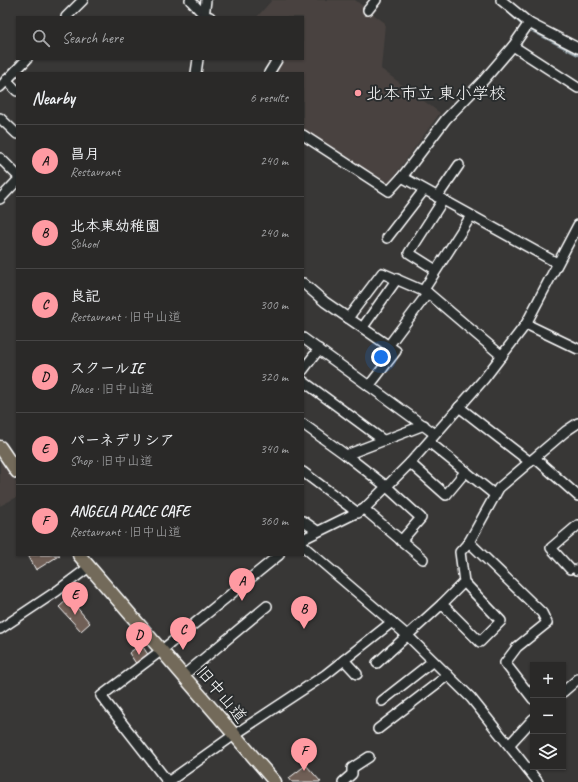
<!DOCTYPE html>
<html lang="en">
<head>
<meta charset="utf-8">
<style>
	:root { --surface:#2a2928; --page:#323130; --text:#f1f3f6; --muted:#a5a6a8; --line:#464545; --accent:#ff9aa2 }
	body { margin:0; font-family:Caveat,"Klee One",sans-serif; background:var(--page); color:var(--text) }
	.controls { position:absolute; right:12px; bottom:12px; display:grid; overflow:hidden; border-radius:0px; box-shadow:0 1px 3px #0004 }
	.controls button { width:36px; height:36px; display:grid; place-items:center; padding:0; border:0; border-bottom:1px solid var(--line); background:var(--surface); color:var(--text); font:20px sans-serif }
	.you { position:absolute; left:381px; top:357px; width:14px; height:14px; margin:-10px; border:3px solid #fff; border-radius:50%; background:#1a73e8; box-shadow:0 0 0 6px #1a73e833 }
	.badge { display:grid; place-items:center; width:26px; height:26px; border-radius:50%; background:var(--accent); color:#111; font-size:13px; font-weight:700 }
	.pin { position:absolute; translate:-50% -33px; filter:drop-shadow(0 1px 2px #0008) }
	.pin::after { content:''; position:absolute; top:21px; width:14px; height:12px; background:inherit; clip-path:polygon(0 0,100% 0,50% 100%) }
	.list { margin:0; padding:0; list-style:none }
	h2 { display:flex; justify-content:space-between; align-items:center; height:52px; margin:0; padding:0 16px; font-size:17px }
	h2 small { font-size:13px; font-weight:400; color:var(--muted) }
	.list li { display:grid; grid-template-columns:26px 1fr auto; gap:12px; align-items:center; box-sizing:border-box; height:72px; padding:0 16px; border-top:1px solid var(--line) }
	.list b { display:block; font-size:15px; white-space:nowrap }
	.list p { margin:0; font-size:13px; white-space:nowrap; color:var(--muted) }
	.list em { font-size:13px; font-style:normal; color:var(--muted) }
	.icon { flex:none; width:22px; height:22px; fill:none; stroke:currentColor; stroke-width:2; stroke-linecap:round; stroke-linejoin:round }
	.map { position:relative; flex:none; width:578px; height:782px; overflow:hidden }
	.search { position:absolute; background:var(--surface); box-shadow:0 1px 3px #0004; left:16px; top:16px; width:288px; height:44px; display:flex; align-items:center; gap:10px; box-sizing:border-box; padding:0 14px; border-radius:0px; color:var(--muted); font-size:15px }
	.panel { position:absolute; background:var(--surface); box-shadow:0 1px 3px #0004; left:16px; top:72px; width:288px; height:484px; border-radius:0px }
	.map>svg:first-child { display:block }
</style>
</head>
<body>
<div class="map">
<svg width="578" height="782" viewBox="0 0 578 782">
	<rect width="100%" height="100%" fill="#383736"/>
	<filter id="ink" filterUnits="userSpaceOnUse"><feTurbulence type="fractalNoise" baseFrequency=".025" numOctaves="2"/><feDisplacementMap in="SourceGraphic" scale="8" xChannelSelector="R" yChannelSelector="G"/><feConvolveMatrix kernelMatrix="1 2 1 2 8 2 1 2 1" color-interpolation-filters="sRGB"/></filter>
	<g filter="url(#ink)">
		<!-- built -->
		<g fill="#494340">
			<polygon points="272,0 355,0 385,23 381,69 440,113 387,186 303,130 303,73 274,73 282,59 303,59 303,17 257,17"/>
			<polygon points="0,458 17,483 17,497 0,506"/>
		</g>
		<g fill="none" stroke-linecap="round" stroke-linejoin="round">
			<!-- stream -->
			<polyline stroke="#92a1a8" stroke-width="2.5" points="507,11 525,27 578,55"/>
		</g>
		<!-- building -->
		<g fill="#705f57" stroke="#fff">
			<polygon points="28,555 60,555 36,570"/>
			<polygon points="69,598 90,623 81,631 59,607"/>
			<polygon points="141,644 149,656 137,665 129,653"/>
			<polygon points="306,765 321,782 292,782 289,778"/>
		</g>
		<g fill="none" stroke-linecap="round" stroke-linejoin="round">
			<!-- minor casing -->
			<g stroke="#fff" stroke-width="12">
				<g id="minor">
					<polyline points="190,0 204,15 210,17"/>
					<polyline points="501,0 529,23 578,48"/>
					<polyline points="368,10 376,0"/>
					<polyline points="66,17 83,0"/>
					<polyline points="204,17 206,0"/>
					<polyline points="513,46 578,88"/>
					<polyline points="196,73 198,59"/>
					<polyline points="269,73 277,60 275,59"/>
					<polyline points="6,80 17,91"/>
					<polyline points="0,87 27,59"/>
					<polyline points="0,118 17,134"/>
					<polyline points="303,135 389,191 402,177 446,119 483,81 513,46 529,23"/>
					<polyline points="0,158 17,175"/>
					<polyline points="402,177 557,263"/>
					<polyline points="437,197 459,165"/>
					<polyline points="0,199 17,181"/>
					<polyline points="387,238 424,190"/>
					<polyline points="436,270 409,253 443,200"/>
					<polyline points="303,283 325,302 396,351 369,386"/>
					<polyline points="423,291 471,216"/>
					<polyline points="348,318 382,273 428,293 502,356"/>
					<polyline points="526,324 578,349"/>
					<polyline points="363,327 397,279"/>
					<polyline points="303,338 435,434"/>
					<polyline points="389,345 428,293"/>
					<polyline points="303,370 319,349"/>
					<polyline points="303,381 383,440"/>
					<polyline points="459,407 530,462"/>
					<polyline points="303,424 346,455 424,425"/>
					<polyline points="429,442 495,495"/>
					<polyline points="346,455 387,487 421,518 401,541"/>
					<polyline points="535,458 578,496"/>
					<polyline points="410,463 446,495 466,471"/>
					<polyline points="303,472 358,513"/>
					<polyline points="364,509 423,559"/>
					<polyline points="303,521 317,531"/>
					<polyline points="303,539 364,509 410,463 484,379 526,324 578,225"/>
					<polyline points="469,542 542,613 547,623 517,647 505,663 533,699"/>
					<polyline points="303,546 408,636 471,698 538,782"/>
					<polyline points="279,555 162,650 101,696 168,782 234,735 325,675 392,622"/>
					<polyline points="570,569 551,548 578,525"/>
					<polyline points="577,570 578,569"/>
					<polyline points="464,582 442,604 480,642 501,621 464,582 460,552 469,542 499,488 566,431 578,423"/>
					<polyline points="0,629 57,591 89,567"/>
					<polyline points="344,660 357,674"/>
					<polyline points="377,663 442,604"/>
					<polyline points="184,675 267,606"/>
					<polyline points="563,692 578,679"/>
					<polyline points="382,701 433,661"/>
					<polyline points="378,729 448,675"/>
					<polyline points="509,745 533,719"/>
					<polyline points="343,782 352,774 352,768 369,757"/>
				</g>
			</g>
			<!-- major casing -->
			<g stroke="#fff" stroke-width="15">
				<g id="major">
					<polyline points="0,447 17,472"/>
					<polyline points="79,555 275,782"/>
				</g>
			</g>
			<!-- minor -->
			<use href="#minor" stroke="#2a2d2e" stroke-width="9"/>
			<!-- major -->
			<use href="#major" stroke="#736b5a" stroke-width="12"/>
		</g>
	</g>
	<!-- markers -->
	<circle fill="#ff9aa2" stroke="#2a2d2e" stroke-width="1.5" cx="358" cy="93" r="4"/>
	<g text-anchor="middle" stroke-width="4" stroke-linejoin="round" paint-order="stroke">
		<!-- poi labels -->
		<g font-size="17" fill="#fff" stroke="#2a2d2e" text-anchor="start">
			<text x="366" y="99">北本市立 東小学校</text>
		</g>
		<!-- street labels -->
		<g font-size="17" fill="#fff" stroke="#2a2d2e">
			<text transform="translate(222 694) rotate(50)" y="6">旧中山道</text>
		</g>
	</g>
</svg>
<div class="controls">
<button>+</button>
<button>−</button>
<button><svg class="icon" aria-label="layers" viewBox="0 0 24 24"><path d="M12 4l9 5-9 5-9-5zM3 14l9 5 9-5"/></svg></button>
</div>
<div class="you"></div>
<div class="pin badge" style="left:242px;top:601px">A</div>
<div class="pin badge" style="left:304px;top:629px">B</div>
<div class="pin badge" style="left:183px;top:650px">C</div>
<div class="pin badge" style="left:139px;top:655px">D</div>
<div class="pin badge" style="left:75px;top:615px">E</div>
<div class="pin badge" style="left:304px;top:771px">F</div>
<div class="search"><svg class="icon" aria-label="search" viewBox="0 0 24 24"><circle cx="10" cy="10" r="6"/><path d="M15 15l6 6"/></svg>Search here</div>
<section class="panel">
<h2>Nearby<small>6 results</small></h2>
<ul class="list">
<li><span class="badge">A</span><div><b>昌月</b><p>Restaurant</p></div><em>240 m</em></li>
<li><span class="badge">B</span><div><b>北本東幼稚園</b><p>School</p></div><em>240 m</em></li>
<li><span class="badge">C</span><div><b>良記</b><p>Restaurant · 旧中山道</p></div><em>300 m</em></li>
<li><span class="badge">D</span><div><b>スクールIE</b><p>Place · 旧中山道</p></div><em>320 m</em></li>
<li><span class="badge">E</span><div><b>パーネデリシア</b><p>Shop · 旧中山道</p></div><em>340 m</em></li>
<li><span class="badge">F</span><div><b>ANGELA PLACE CAFE</b><p>Restaurant · 旧中山道</p></div><em>360 m</em></li>
</ul>
</section>
</div>
</body>
</html>
